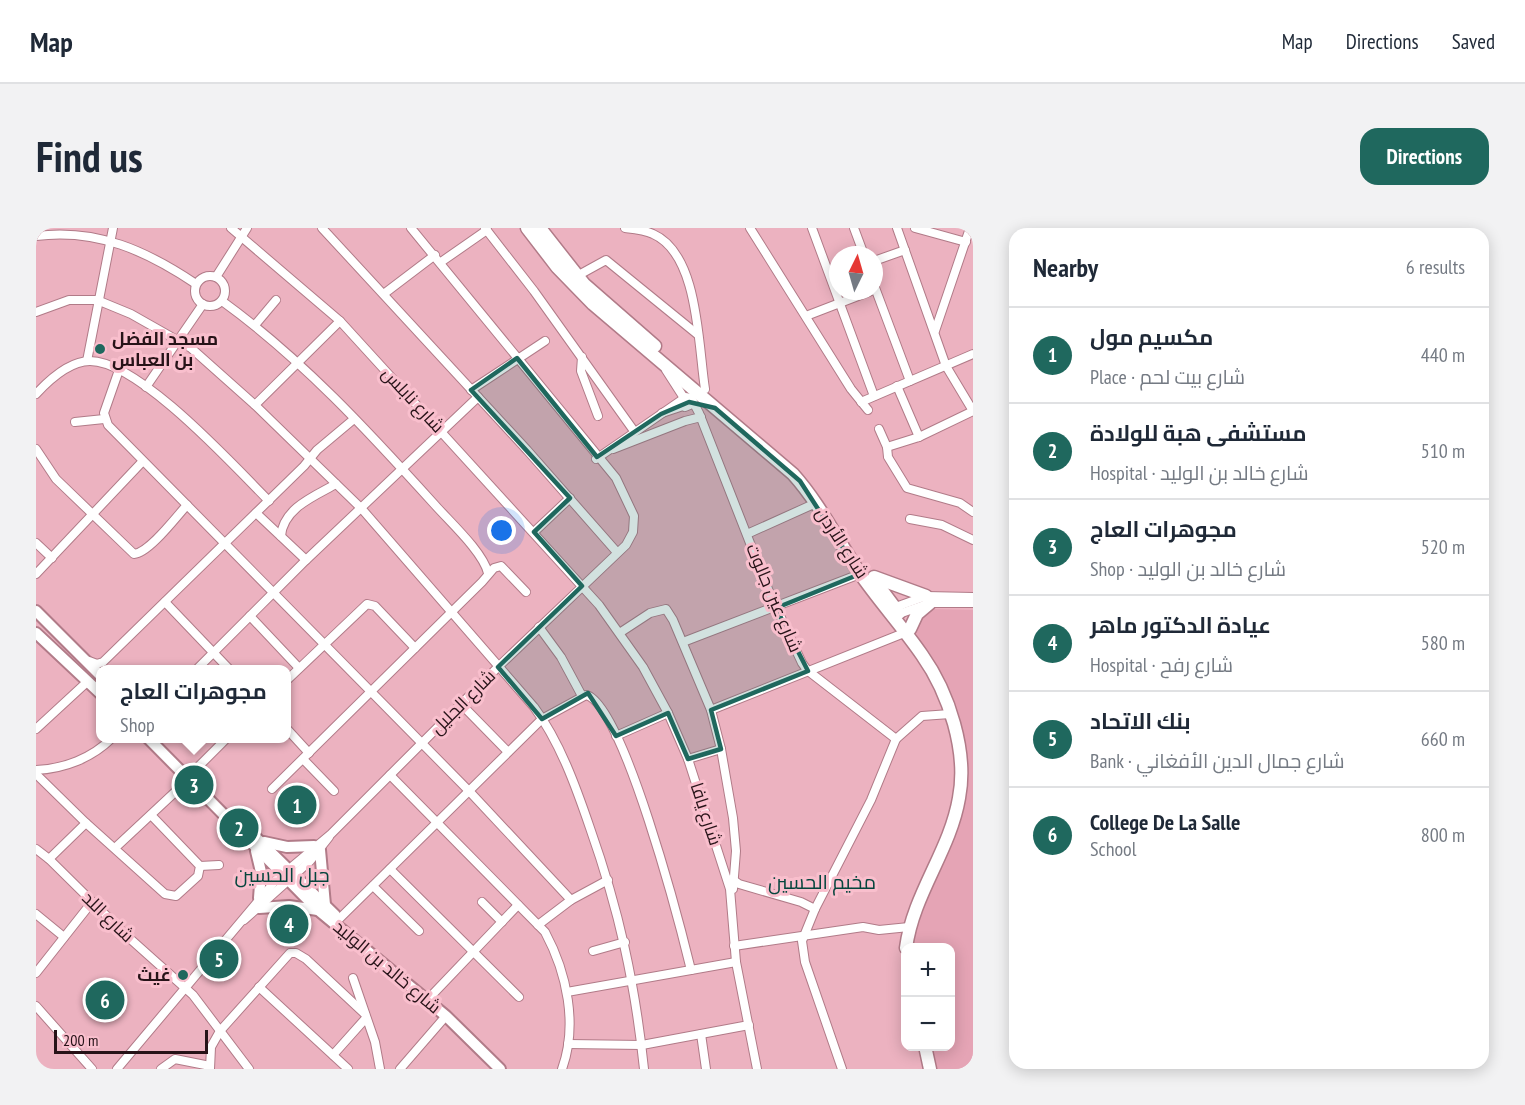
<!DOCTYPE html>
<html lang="en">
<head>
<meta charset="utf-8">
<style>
	:root { --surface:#fff; --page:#f2f2f3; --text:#1f2937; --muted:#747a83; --line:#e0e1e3; --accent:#1f685e }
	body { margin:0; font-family:"PT Sans Narrow",Cairo,sans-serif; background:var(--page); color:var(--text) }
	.controls { position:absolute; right:18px; bottom:18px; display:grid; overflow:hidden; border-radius:12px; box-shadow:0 3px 15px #0003 }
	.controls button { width:54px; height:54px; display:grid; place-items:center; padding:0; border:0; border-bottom:2px solid var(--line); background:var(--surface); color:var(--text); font:30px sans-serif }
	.compass { position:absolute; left:793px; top:18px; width:54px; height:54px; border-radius:50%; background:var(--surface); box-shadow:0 3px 15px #0003; rotate:5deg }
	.scale { position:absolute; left:18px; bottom:15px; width:154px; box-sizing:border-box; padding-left:6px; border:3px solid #271318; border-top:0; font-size:16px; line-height:21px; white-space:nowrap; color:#271318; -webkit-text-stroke:4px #f9bfcd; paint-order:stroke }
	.you { position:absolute; left:466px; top:303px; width:21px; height:21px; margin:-15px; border:4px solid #fff; border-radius:50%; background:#1a73e8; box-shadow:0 0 0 9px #1a73e833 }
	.badge { display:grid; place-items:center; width:39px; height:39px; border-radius:50%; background:var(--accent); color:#fff; font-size:20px; font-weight:700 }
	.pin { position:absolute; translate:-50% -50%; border:3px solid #fff; box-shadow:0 2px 6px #0006 }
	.popup { position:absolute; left:60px; top:437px; width:195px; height:78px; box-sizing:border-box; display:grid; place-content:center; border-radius:12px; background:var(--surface); filter:drop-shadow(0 2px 4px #0005); font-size:20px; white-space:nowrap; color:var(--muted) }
	.popup b { font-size:22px; color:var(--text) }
	.popup::after { content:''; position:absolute; left:50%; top:100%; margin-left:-12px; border:12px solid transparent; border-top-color:var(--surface) }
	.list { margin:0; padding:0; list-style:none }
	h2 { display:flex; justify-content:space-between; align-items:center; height:78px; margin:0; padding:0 24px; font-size:26px }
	h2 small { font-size:20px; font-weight:400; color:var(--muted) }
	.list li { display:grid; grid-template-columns:39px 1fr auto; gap:18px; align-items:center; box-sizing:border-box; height:96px; padding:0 24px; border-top:2px solid var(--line) }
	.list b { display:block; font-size:22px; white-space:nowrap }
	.list p { margin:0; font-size:20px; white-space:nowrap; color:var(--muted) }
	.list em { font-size:20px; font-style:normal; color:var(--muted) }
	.map { position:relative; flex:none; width:937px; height:841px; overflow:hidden; border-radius:18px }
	header { display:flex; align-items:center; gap:36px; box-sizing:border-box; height:84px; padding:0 30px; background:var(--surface); border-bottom:2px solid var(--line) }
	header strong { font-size:28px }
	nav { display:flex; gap:33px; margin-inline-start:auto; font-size:21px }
	.intro { display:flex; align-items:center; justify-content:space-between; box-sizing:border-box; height:144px; padding:0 36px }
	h1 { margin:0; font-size:42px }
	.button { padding:15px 27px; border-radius:18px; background:var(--accent); color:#fff; font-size:21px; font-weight:700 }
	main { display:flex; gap:36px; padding:0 36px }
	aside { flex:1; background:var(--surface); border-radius:18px; box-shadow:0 3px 15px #0003 }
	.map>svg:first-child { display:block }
</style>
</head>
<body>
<header>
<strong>Map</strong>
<nav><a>Map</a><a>Directions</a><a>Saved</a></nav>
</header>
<div class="intro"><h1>Find us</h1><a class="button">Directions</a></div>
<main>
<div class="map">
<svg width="937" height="841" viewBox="0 0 937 841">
	<rect width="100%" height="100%" fill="#ecb2c0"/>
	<!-- built -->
	<polygon fill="#e5a4b5" points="896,381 937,382 937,841 893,841 888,819 914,818 914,720 870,720 869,742 865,723 930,563 921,494 879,403 884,386"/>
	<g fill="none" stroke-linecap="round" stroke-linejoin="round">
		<!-- minor casing -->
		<g stroke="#b17b88" stroke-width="10">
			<g id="minor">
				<polyline points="195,0 304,93 563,377 607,439 632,485 652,531 694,661 700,734 721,841"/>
				<polyline points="286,0 491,222 579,322"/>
				<polyline points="449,0 498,63 598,203"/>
				<path d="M 589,0 C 598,1 609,2 617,6 C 663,26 662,117 669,161"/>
				<polyline points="714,0 815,161 832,182"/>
				<polyline points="776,0 838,168"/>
				<polyline points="818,0 828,27"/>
				<polyline points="861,0 910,138 937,183"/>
				<polyline points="879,0 930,14"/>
				<path d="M 0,8 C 61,0 111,23 160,56"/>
				<polyline points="838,33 869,22"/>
				<polyline points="405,34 451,2"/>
				<circle cx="174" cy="63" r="15"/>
				<polyline points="541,48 570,32 661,106"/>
				<polyline points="180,49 211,0"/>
				<polyline points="838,57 874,153"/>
				<polyline points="349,65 399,27"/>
				<path d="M 186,73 C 266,131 333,204 399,277 C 414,294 447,324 452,345"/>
				<path d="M 0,84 L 33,72 L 61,72 L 95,86 L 155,120 L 219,177 L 325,280 L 498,479 C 524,514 540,559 554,600 C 583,682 599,755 608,841"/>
				<polyline points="770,88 835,63"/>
				<polyline points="219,97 240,72"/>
				<polyline points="899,103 934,0"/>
				<polyline points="546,129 545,143 562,188"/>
				<polyline points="51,133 77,0"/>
				<polyline points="83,142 68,185 72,197 434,564 535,672"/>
				<polyline points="630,142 648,170"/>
				<polyline points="861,158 883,209"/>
				<polyline points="110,159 167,76"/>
				<polyline points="435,162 509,113"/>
				<path d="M 0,166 C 13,152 34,133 54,133 C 103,133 198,238 233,273"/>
				<polyline points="825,174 937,126"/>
				<polyline points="656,176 649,179 646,172 649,169 655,170 663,185 734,366 766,435 771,442 860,511 835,572 779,681 766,713 769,734 806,841"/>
				<polyline points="219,177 304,93"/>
				<polyline points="626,185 647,178"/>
				<polyline points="39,194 68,191"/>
				<polyline points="843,201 851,219 852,229 871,260 924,275 937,284"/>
				<polyline points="851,219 883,209 937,183"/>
				<path d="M 0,221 L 20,251 L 98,326 C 113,325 140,289 151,277"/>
				<polyline points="577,221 649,193 665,189"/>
				<polyline points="560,231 647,171"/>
				<polyline points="220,285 270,332"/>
				<polyline points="874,291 906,297 937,312"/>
				<polyline points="498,304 534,270"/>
				<polyline points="711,306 780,275"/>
				<path d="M 245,308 C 247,280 279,268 300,256"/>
				<polyline points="0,315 16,330"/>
				<polyline points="0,346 106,234"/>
				<polyline points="129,374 194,442"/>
				<polyline points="857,380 890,368 937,369"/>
				<polyline points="860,387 894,375 937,375"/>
				<polyline points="214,388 263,440"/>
				<polyline points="503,399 525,429 546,468"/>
				<polyline points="585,404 614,385 630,381 637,392 675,482 685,521 697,590 700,623 697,661"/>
				<polyline points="647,414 824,346"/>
				<polyline points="53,433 61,436 67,434 268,238 281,222 318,191"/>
				<polyline points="160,442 270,332 442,169"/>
				<polyline points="251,452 331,376 339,378 379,420"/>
				<polyline points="425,476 472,524"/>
				<polyline points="675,482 868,405"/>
				<polyline points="0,501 51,454"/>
				<polyline points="251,501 273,525"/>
				<polyline points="580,508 632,485"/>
				<polyline points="860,511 886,488 914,486"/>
				<polyline points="267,531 298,563"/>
				<polyline points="652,531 685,521"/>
				<path d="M 0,542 C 28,541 56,530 76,510"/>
				<polyline points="0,546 50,595 129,666 140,668 162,648 164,638 115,587"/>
				<polyline points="155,546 191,510"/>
				<path d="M 354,547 L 509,704 C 531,745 542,797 526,841"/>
				<polyline points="236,561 446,354 458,340 465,338 490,364"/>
				<polyline points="79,620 153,551"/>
				<polyline points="0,621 13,631 91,708 157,767 213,841"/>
				<polyline points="13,631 50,595"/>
				<polyline points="164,638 183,637"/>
				<polyline points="354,641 483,769"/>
				<polyline points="696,651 703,656 765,674 779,681"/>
				<polyline points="337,658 383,703"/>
				<polyline points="446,674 466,694"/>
				<polyline points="0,686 28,709"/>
				<path d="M 303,691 L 506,491 L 550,467 C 587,475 645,701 655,742"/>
				<polyline points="208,692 274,633 293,609"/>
				<polyline points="502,697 535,672 572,652"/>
				<polyline points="698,718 827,699 843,702 873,699"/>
				<polyline points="557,723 589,714"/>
				<polyline points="0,745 56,674"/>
				<polyline points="317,750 339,814 344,841"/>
				<polyline points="223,759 312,841"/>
				<polyline points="531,764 700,734"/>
				<polyline points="396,767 482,677"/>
				<polyline points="0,778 56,841"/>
				<polyline points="665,806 670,841"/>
				<polyline points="532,816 606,817 713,797"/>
				<polyline points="297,827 330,790"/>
				<polyline points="81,841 240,652 295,606 462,439 590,317 597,304 598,288 580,250 375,0"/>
				<polyline points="125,841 139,831 174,838"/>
				<polyline points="174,841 175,819 184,803 254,725 260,725 270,731 329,786"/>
				<polyline points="364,841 410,788"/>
			</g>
		</g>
		<!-- major casing -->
		<g stroke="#b17b88" stroke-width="14">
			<g id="major">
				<polyline points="0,383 65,448"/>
				<polyline points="0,405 65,466"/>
				<polyline points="112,510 282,682 410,788 464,841"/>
				<polyline points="203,593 299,687"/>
				<polyline points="228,614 251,619 278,618"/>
				<polyline points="284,622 289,677"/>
				<polyline points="220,623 225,644 223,670"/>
				<polyline points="223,680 253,678 282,682"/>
			</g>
		</g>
		<!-- highway casing -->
		<g stroke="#b17b88" stroke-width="15">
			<g id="highway">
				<path d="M 491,0 L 521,39 L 557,76 L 757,246 C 783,275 801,311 823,344 C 843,373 866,398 886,427 C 913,465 932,524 923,570 C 914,623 877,666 870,720"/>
				<polyline points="504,0 548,56 619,118"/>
				<polyline points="838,349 890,368"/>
				<polyline points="839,353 863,385"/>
				<polyline points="874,401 881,386 894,375"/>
				<polyline points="889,818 894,841"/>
			</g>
		</g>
		<!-- minor -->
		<use href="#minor" stroke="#fff" stroke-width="8"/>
		<!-- major -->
		<use href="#major" stroke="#fff" stroke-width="10"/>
		<!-- highway -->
		<use href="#highway" stroke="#fff" stroke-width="12"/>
	</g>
	<!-- marked area -->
	<path fill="#1f685e" fill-opacity="0.2" stroke="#1f685e" stroke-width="4.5" stroke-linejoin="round" d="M 481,130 L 561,229 L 625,186 L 653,174 L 679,180 L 764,253 L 824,346 L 740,380 L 772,443 L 675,482 L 685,521 L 652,531 L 632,485 L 580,508 L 552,465 L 506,491 L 462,439 L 546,358 L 498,304 L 534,270 L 435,162 Z"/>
	<!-- markers -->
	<g fill="#1f685e" stroke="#f9bfcd" stroke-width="2">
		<circle cx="64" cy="121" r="6"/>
		<circle cx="147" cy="747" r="6"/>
	</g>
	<g text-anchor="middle" stroke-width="6" stroke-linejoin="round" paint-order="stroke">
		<!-- poi labels -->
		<g font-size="18" font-weight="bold" fill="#271318" stroke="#f9bfcd" text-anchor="start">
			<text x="76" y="117">مسجد الفضل<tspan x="76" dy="21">بن العباس</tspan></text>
			<text x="135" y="753" text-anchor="end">غيث</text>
		</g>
		<!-- street labels -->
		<g font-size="18" fill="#271318" stroke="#f9bfcd">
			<text transform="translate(377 172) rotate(47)" y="6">شارع نابلس</text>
			<text transform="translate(806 315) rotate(57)" y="6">شارع الأردن</text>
			<text transform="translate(738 370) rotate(67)" y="6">شارع عين جالوت</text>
			<text transform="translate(427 474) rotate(-45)" y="6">شارع الجليل</text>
			<text transform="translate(670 586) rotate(72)" y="6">شارع يافا</text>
			<text transform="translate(72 689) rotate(44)" y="6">شارع اللد</text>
			<text transform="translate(351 739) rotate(40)" y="6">شارع خالد بن الوليد</text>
		</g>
		<!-- neighbourhood labels -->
		<g font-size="20" fill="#05453d" stroke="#f9bfcd">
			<text x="246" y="654">جبل الحسين</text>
			<text x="786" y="661">مخيم الحسين</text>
		</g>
	</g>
</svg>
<div class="controls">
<button>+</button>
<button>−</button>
</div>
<svg class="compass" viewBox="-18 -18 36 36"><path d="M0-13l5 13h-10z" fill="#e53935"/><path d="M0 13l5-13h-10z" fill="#747a83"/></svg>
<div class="scale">200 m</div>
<div class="you"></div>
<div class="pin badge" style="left:261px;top:577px">1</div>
<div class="pin badge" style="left:203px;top:600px">2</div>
<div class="pin badge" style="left:158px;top:557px">3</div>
<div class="popup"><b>مجوهرات العاج</b>Shop</div>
<div class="pin badge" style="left:253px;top:696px">4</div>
<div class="pin badge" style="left:183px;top:731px">5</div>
<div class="pin badge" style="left:69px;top:772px">6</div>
</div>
<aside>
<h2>Nearby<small>6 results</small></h2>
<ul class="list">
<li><span class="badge">1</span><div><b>مكسيم مول</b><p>Place · شارع بيت لحم</p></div><em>440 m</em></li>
<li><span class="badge">2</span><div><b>مستشفى هبة للولادة</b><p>Hospital · شارع خالد بن الوليد</p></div><em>510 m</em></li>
<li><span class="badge">3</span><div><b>مجوهرات العاج</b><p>Shop · شارع خالد بن الوليد</p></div><em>520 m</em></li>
<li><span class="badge">4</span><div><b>عيادة الدكتور ماهر</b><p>Hospital · شارع رفح</p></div><em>580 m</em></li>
<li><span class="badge">5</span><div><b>بنك الاتحاد</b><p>Bank · شارع جمال الدين الأفغاني</p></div><em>660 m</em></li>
<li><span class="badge">6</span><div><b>College De La Salle</b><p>School</p></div><em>800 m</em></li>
</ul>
</aside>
</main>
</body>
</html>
